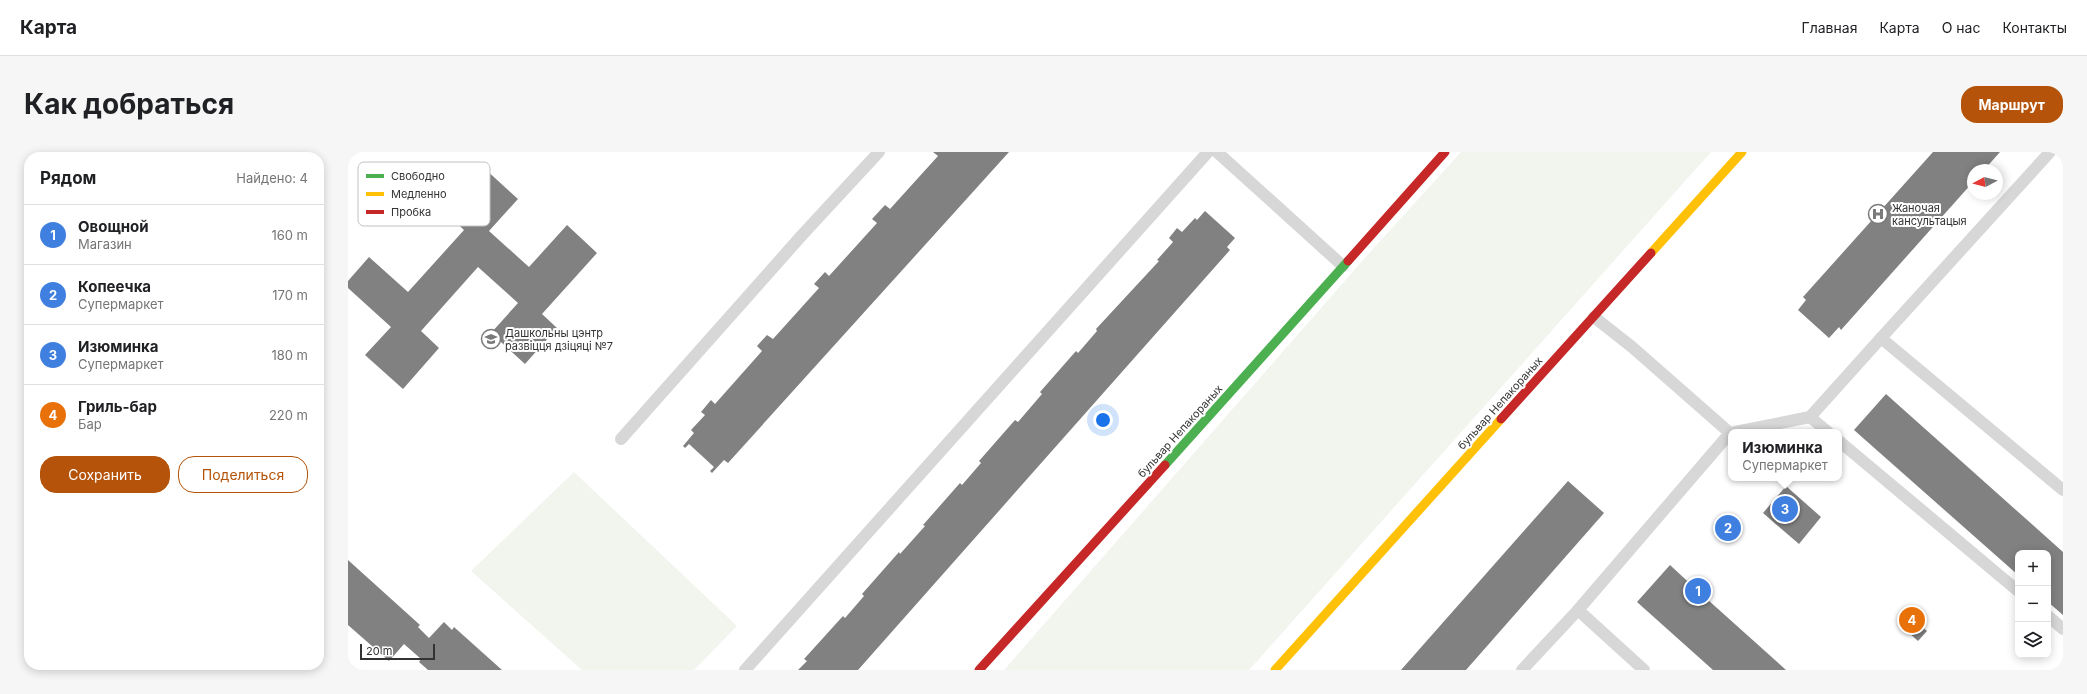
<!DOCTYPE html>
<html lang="ru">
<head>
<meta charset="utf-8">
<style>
	:root { --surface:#fff; --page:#f6f6f6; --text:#202124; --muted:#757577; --line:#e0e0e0; --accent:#b45309 }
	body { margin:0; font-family:Inter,sans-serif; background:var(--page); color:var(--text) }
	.controls { position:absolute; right:12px; bottom:12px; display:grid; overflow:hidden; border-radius:8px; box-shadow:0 2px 10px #0003 }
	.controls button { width:36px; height:36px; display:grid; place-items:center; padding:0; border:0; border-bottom:1px solid var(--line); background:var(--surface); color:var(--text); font:20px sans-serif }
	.compass { position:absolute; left:1619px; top:12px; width:36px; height:36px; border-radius:50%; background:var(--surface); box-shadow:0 2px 10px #0003; rotate:263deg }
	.scale { position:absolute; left:12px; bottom:10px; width:75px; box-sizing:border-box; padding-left:4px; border:2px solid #333; border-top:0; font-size:11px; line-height:14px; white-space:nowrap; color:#333; -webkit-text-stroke:3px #fff; paint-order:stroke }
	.you { position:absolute; left:755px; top:268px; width:14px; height:14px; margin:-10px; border:3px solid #fff; border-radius:50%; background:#1a73e8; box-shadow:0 0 0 6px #1a73e833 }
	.badge { display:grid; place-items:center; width:26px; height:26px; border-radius:50%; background:var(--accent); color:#fff; font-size:13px; font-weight:700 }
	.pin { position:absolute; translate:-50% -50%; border:2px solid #fff; box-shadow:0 1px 4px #0006 }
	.popup { position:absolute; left:1380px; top:277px; width:114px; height:52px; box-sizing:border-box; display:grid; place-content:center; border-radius:8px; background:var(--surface); filter:drop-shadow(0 1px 3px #0005); font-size:13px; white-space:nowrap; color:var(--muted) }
	.popup b { font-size:15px; color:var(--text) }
	.popup::after { content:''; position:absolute; left:50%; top:100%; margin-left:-8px; border:8px solid transparent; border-top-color:var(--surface) }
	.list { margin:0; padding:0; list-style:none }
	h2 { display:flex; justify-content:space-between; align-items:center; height:52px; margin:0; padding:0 16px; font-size:17px }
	h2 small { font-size:13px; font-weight:400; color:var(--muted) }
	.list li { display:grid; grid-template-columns:26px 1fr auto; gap:12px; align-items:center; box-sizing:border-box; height:60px; padding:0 16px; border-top:1px solid var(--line) }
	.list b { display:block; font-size:15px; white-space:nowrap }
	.list p { margin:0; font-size:13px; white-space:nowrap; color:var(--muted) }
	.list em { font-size:13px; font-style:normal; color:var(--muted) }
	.actions { display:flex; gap:8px; padding:12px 16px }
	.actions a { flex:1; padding:9px 0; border:1px solid var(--accent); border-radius:16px; text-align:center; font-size:14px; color:var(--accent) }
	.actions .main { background:var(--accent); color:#fff }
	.icon { flex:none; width:22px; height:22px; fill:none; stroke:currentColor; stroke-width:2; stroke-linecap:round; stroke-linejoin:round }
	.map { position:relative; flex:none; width:1715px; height:518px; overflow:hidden; border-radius:16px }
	header { display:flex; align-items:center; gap:24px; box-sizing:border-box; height:56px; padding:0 20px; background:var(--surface); border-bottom:1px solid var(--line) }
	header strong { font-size:19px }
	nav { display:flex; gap:22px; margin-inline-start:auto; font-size:14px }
	.intro { display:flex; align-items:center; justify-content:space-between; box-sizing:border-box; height:96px; padding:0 24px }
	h1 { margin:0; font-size:28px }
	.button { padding:10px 18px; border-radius:16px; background:var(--accent); color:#fff; font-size:14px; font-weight:700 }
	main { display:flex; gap:24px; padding:0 24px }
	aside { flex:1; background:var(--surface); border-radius:16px; box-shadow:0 2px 10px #0003 }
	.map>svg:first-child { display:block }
</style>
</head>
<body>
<header>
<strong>Карта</strong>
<nav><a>Главная</a><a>Карта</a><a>О нас</a><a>Контакты</a></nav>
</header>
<div class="intro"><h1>Как добраться</h1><a class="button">Маршрут</a></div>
<main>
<aside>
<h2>Рядом<small>Найдено: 4</small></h2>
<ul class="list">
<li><span class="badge" style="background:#3f7fe0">1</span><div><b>Овощной</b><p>Магазин</p></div><em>160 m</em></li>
<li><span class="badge" style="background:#3f7fe0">2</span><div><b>Копеечка</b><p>Супермаркет</p></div><em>170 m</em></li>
<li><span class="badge" style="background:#3f7fe0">3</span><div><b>Изюминка</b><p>Супермаркет</p></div><em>180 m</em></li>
<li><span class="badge" style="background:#e8710a">4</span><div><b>Гриль-бар</b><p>Бар</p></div><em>220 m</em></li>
</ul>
<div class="actions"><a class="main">Сохранить</a><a>Поделиться</a></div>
</aside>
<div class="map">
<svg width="1715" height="518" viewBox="0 0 1715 518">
	<rect width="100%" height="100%" fill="#fff"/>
	<!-- green -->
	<g fill="#f1f5ed">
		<polygon points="1113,0 1363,0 901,518 656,518 1015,108"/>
		<polygon points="226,320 389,474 346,518 234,518 123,419"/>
	</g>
	<!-- building -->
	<g fill="#818181">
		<polygon points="585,0 661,0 380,311 376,308 364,321 362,319 366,315 341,292 337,296 335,294 346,281 343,278 357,263 353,260 363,248 367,252 414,199 409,194 419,183 425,187 471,136 466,132 477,120 481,124 529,71 524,67 537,53 542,57 590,4"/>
		<polygon points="1585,0 1652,0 1636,18 1625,18 1625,30 1493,178 1491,175 1481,186 1450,158 1458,148 1455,145"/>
		<polygon points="136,16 170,47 141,79 181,115 219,73 249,101 194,162 209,176 177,212 143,181 170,151 130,115 73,179 91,196 55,237 17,203 43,175 0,136 0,129 21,105 60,140 116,78 97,60"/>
		<polygon points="857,59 887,86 879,95 882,98 510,518 450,518 459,509 456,507 495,464 497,466 516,444 514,442 551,400 552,402 577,374 575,373 612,331 614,333 633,311 631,309 667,268 670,270 694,242 692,240 728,199 730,201 749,179 748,177 811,109 809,108 825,90 821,86 829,76 834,80 847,66 849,68"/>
		<polygon points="1538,242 1715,400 1715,463 1700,450 1700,401 1670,401 1670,423 1506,278"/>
		<polygon points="1220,329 1256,361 1118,518 1053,518"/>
		<polygon points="1438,334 1473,365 1451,392 1415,361"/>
		<polygon points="0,408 72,473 70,475 81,486 96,470 104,478 106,475 154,518 80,518 71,510 73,507 56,492 41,509 0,473"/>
		<polygon points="1322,413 1350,439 1438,518 1365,518 1289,450"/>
		<polygon points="1558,461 1579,479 1570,489 1550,471"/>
	</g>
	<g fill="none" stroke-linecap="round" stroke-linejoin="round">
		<!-- lane -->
		<g stroke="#d7d7d7" stroke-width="12">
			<polyline points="869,0 995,114"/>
			<polyline points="1533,186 1702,0"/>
			<polyline points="1462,265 1533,186 1715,338"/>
			<polyline points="1387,280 1462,265 1480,280"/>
			<polyline points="273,287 455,82 531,0"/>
			<polyline points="1491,289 1670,439"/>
			<polyline points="1230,458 1296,518"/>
			<polyline points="1700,464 1715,477"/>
			<polyline points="397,518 860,0"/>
			<polyline points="1174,518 1230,458 1382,281 1284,195 1246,165"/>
		</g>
		<!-- fast -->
		<polyline stroke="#4caf50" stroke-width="9" points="817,313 1000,109"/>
		<!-- slow -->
		<g stroke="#ffc107" stroke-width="9">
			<polyline points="1303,101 1394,0"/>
			<polyline points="927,518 1153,267"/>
		</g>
		<!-- jam -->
		<g stroke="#c62828" stroke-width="9">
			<polyline points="1000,109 1097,0"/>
			<polyline points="1153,267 1303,101"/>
			<polyline points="631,518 817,313"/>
		</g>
	</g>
	<!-- icons -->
	<defs>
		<g id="hospital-ring" transform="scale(1)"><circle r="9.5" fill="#fff" stroke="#7a7a7a" stroke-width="1.5"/><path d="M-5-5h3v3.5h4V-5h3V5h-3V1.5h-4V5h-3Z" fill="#7a7a7a"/></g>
		<g id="school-ring" transform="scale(1)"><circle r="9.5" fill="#fff" stroke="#7a7a7a" stroke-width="1.5"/><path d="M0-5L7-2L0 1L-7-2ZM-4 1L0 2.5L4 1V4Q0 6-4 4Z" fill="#7a7a7a"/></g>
	</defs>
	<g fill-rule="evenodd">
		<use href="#hospital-ring" x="1530" y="62"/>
		<use href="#school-ring" x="143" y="187"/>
	</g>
	<g text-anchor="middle" stroke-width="4" stroke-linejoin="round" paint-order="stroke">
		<!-- poi labels -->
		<g font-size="11" fill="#333" stroke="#fff" text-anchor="start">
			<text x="1544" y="60">Жаночая<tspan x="1544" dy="13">кансультацыя</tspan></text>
			<text x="157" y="185">Дашкольны цэнтр<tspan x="157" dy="13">развіцця дзіцяці №7</tspan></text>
		</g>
		<!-- street labels -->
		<g font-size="11" fill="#333" stroke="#fff">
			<text transform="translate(1152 251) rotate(-48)" y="4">бульвар Непакораных</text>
			<text transform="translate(832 279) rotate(-48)" y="4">бульвар Непакораных</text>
		</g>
	</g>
	<!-- legend -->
	<rect x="10" y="10" width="132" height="64" rx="6" fill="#fff" stroke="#c2c2c2" stroke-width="1"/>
	<rect x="18" y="22" width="18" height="4" fill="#4caf50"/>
	<rect x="18" y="40" width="18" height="4" fill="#ffc107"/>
	<rect x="18" y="58" width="18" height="4" fill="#c62828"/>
	<g font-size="11" fill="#333">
		<text x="43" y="28">Свободно</text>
		<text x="43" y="46">Медленно</text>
		<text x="43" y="64">Пробка</text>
	</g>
</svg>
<div class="controls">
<button>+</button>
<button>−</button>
<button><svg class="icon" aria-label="layers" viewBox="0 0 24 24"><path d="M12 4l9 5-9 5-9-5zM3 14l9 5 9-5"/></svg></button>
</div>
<svg class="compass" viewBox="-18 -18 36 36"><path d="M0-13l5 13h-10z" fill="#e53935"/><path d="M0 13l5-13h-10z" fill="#757577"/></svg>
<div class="scale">20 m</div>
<div class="you"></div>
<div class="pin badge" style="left:1350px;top:439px;background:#3f7fe0">1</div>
<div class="pin badge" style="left:1380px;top:376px;background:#3f7fe0">2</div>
<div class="pin badge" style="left:1437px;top:357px;background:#3f7fe0">3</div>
<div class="popup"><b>Изюминка</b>Супермаркет</div>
<div class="pin badge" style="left:1564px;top:468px;background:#e8710a">4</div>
</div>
</main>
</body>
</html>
